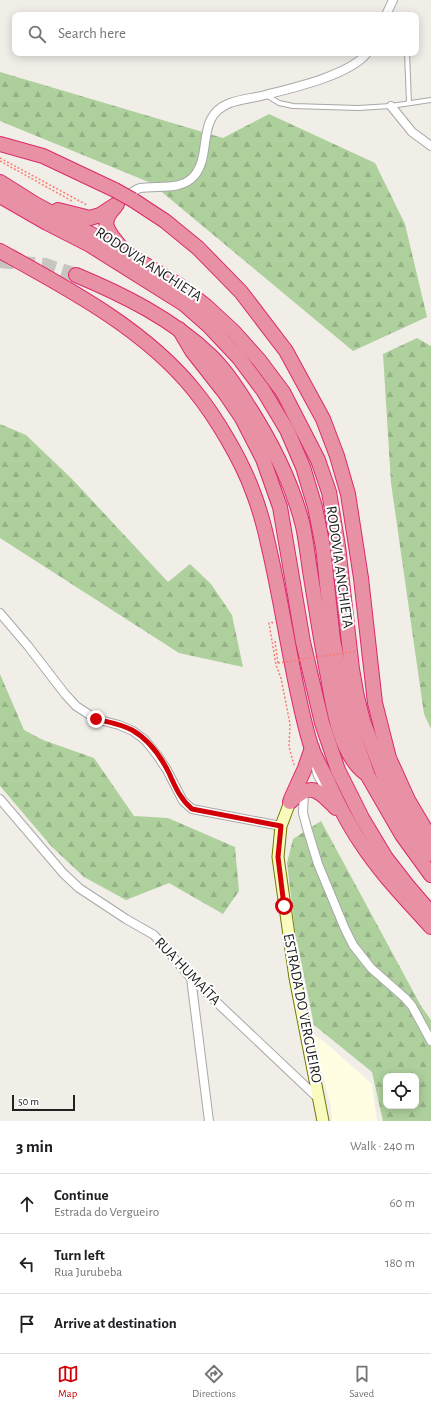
<!DOCTYPE html>
<html lang="en">
<head>
<meta charset="utf-8">
<style>
	:root { --surface:#fff; --page:#f6f6f6; --text:#202124; --muted:#757577; --line:#e0e0e0; --accent:#d20007 }
	body { margin:0; font-family:"Alegreya Sans",sans-serif; background:var(--page); color:var(--text) }
	.controls { position:absolute; right:12px; bottom:12px; display:grid; overflow:hidden; border-radius:8px; box-shadow:0 2px 10px #0003 }
	.controls button { width:36px; height:36px; display:grid; place-items:center; padding:0; border:0; border-bottom:1px solid var(--line); background:var(--surface); color:var(--text); font:20px sans-serif }
	.scale { position:absolute; left:12px; bottom:10px; width:63px; box-sizing:border-box; padding-left:4px; border:2px solid #212121; border-top:0; font-size:11px; line-height:14px; white-space:nowrap; color:#212121; -webkit-text-stroke:3px #fff; paint-order:stroke }
	.stop { position:absolute; width:12px; height:12px; margin:-9px; border:3px solid #d20007; border-radius:50%; background:#fff }
	.stop.end { background:#d20007; border-color:#fff; box-shadow:0 1px 4px #0008 }
	.list { margin:0; padding:0; list-style:none }
	h2 { display:flex; justify-content:space-between; align-items:center; height:52px; margin:0; padding:0 16px; font-size:17px }
	h2 small { font-size:13px; font-weight:400; color:var(--muted) }
	.list li { display:grid; grid-template-columns:26px 1fr auto; gap:12px; align-items:center; box-sizing:border-box; height:60px; padding:0 16px; border-top:1px solid var(--line) }
	.list b { display:block; font-size:15px; white-space:nowrap }
	.list p { margin:0; font-size:13px; white-space:nowrap; color:var(--muted) }
	.list em { font-size:13px; font-style:normal; color:var(--muted) }
	.icon { flex:none; width:22px; height:22px; fill:none; stroke:currentColor; stroke-width:2; stroke-linecap:round; stroke-linejoin:round }
	.map { position:relative; flex:none; width:431px; height:1121px; overflow:hidden }
	.search { position:absolute; background:var(--surface); box-shadow:0 2px 10px #0003; left:12px; right:12px; top:12px; height:44px; display:flex; align-items:center; gap:10px; box-sizing:border-box; padding:0 14px; border-radius:8px; color:var(--muted); font-size:15px }
	.sheet { height:232px; background:var(--surface) }
	nav { display:flex; justify-content:space-around; align-items:center; box-sizing:border-box; height:56px; border-top:1px solid var(--line); background:var(--surface); font-size:11px; color:var(--muted) }
	nav a { display:grid; justify-items:center; gap:2px }
	nav .on { color:var(--accent) }
	.map>svg:first-child { display:block }
</style>
</head>
<body>
<div class="map">
<svg width="431" height="1121" viewBox="0 0 431 1121">
	<defs>
		<pattern id="forest-firs" width="22" height="20" patternUnits="userSpaceOnUse"><rect width="22" height="20" fill="#aed09d"/><path d="M5 1l3.5 6h-7zM16 11l3.5 6h-7z" fill="#95b287"/></pattern>
	</defs>
	<rect width="100%" height="100%" fill="#f1eee8"/>
	<!-- education -->
	<polygon fill="#fffee3" points="312,1034 320,1038 372,1084 377,1121 332,1121 331,1107"/>
	<!-- forest -->
	<g fill="url(#forest-firs)" fill-rule="evenodd">
		<polygon points="0,72 223,138 269,114 375,163 405,224 427,317 353,351 151,183 0,121"/>
		<polygon points="417,338 431,346 431,729 424,714 391,483 383,354"/>
		<polygon points="0,424 26,435 72,479 168,582 190,564 211,584 232,615 243,667 179,653 0,538"/>
		<polygon points="0,674 24,730 43,740 94,758 134,816 168,818 235,847 239,891 223,914 169,883 126,900 84,877 52,847 0,786"/>
		<path d="M 321,821 L 421,1006 L 431,1020 L 431,1121 L 383,1121 L 372,1072 L 314,1025 L 295,931 L 287,863 L 293,839 ZM 386,1076 L 416,1076 L 416,1106 L 386,1106 Z"/>
	</g>
	<g fill="none" stroke-linecap="round" stroke-linejoin="round">
		<!-- highway-tunnel -->
		<polyline stroke="#c7c5c0" stroke-width="14" stroke-dasharray="14 7" stroke-linecap="butt" points="0,261 45,265 76,275"/>
		<!-- lane casing -->
		<g stroke="#a8a8a8" stroke-width="6">
			<g id="lane">
				<polyline points="407,53 409,103"/>
				<polyline points="266,95 279,103 293,106 358,108 391,106 431,100"/>
				<polyline points="312,762 316,776 324,790"/>
			</g>
		</g>
		<!-- street casing -->
		<g stroke="#a8a8a8" stroke-width="10">
			<g id="street">
				<polyline points="386,15 393,0"/>
				<polyline points="391,106 412,132 431,146"/>
				<path d="M 125,198 C 129,194 134,190 140,188 C 158,185 181,191 194,176 C 213,154 195,116 230,103 C 241,99 254,98 265,95 C 293,88 350,75 367,53"/>
				<polyline points="0,613 28,646 65,694 76,706 96,719 119,725 133,731 145,740 157,755 167,770 183,801 192,809 281,826"/>
				<polyline points="304,791 303,813 307,828 318,864 345,929 353,945 371,968 405,998 412,1006 431,1041"/>
				<polyline points="0,799 63,873 79,888 126,919 154,935 191,978 320,1100"/>
				<polyline points="191,978 209,1121"/>
			</g>
		</g>
		<!-- secondary casing -->
		<g stroke="#737b05" stroke-width="13">
			<polyline id="secondary" points="290,802 281,826 278,857 295,978 323,1121"/>
		</g>
		<!-- highway casing -->
		<g stroke="#dc296c" stroke-width="16">
			<g id="highway">
				<polyline points="0,144 43,156 115,190"/>
				<polyline points="0,182 35,204 126,253 179,285 206,306 234,332 259,360 283,392 318,460 329,492 338,546 352,669 357,697 363,721 386,782 398,806 411,827 431,854"/>
				<polyline points="0,196 47,223 90,245 184,304 209,326 239,358 263,390 287,430 303,467 315,507 323,547 333,640 352,730 368,776 402,835 431,875"/>
				<polyline points="133,200 165,221 198,248 241,292 286,351 323,419 337,456 348,494 361,578 375,703 389,758 408,800 431,839"/>
				<path d="M 115,207 C 97,225 111,234 123,250"/>
				<polyline points="58,210 90,218 100,215 117,204"/>
				<path d="M 0,251 C 67,288 145,329 194,390 C 216,417 241,459 253,492 C 260,510 265,529 269,548 C 280,595 287,642 297,689 C 301,708 305,727 311,746 C 315,758 322,769 327,780 C 337,802 348,824 361,843 C 381,874 407,900 431,927"/>
				<path d="M 76,275 C 124,295 172,319 210,355 C 225,369 236,386 247,404 C 271,441 292,482 303,526 C 306,541 308,556 310,571 C 316,607 321,642 328,677 C 333,707 340,754 365,773"/>
				<polyline points="179,329 192,351 225,393 242,418 263,459 280,507 303,642 322,723 338,770 362,818 386,858 407,885 430,912"/>
				<polyline points="291,799 305,768 312,748"/>
				<path d="M 290,802 C 311,781 318,790 336,808"/>
			</g>
		</g>
		<!-- path -->
		<g stroke="#fa7a71" stroke-width="1.5" stroke-dasharray="2 2" stroke-linecap="butt">
			<polyline points="0,158 87,205"/>
			<polyline points="0,161 72,201"/>
			<polyline points="273,623 271,622 269,623 276,665 281,678 290,724 289,747 294,765"/>
			<polyline points="275,641 278,663"/>
		</g>
		<!-- lane -->
		<use href="#lane" stroke="#fff" stroke-width="4"/>
		<!-- street -->
		<use href="#street" stroke="#fff" stroke-width="8"/>
		<!-- secondary -->
		<use href="#secondary" stroke="#f9fabe" stroke-width="11"/>
		<!-- highway -->
		<use href="#highway" stroke="#e891a4" stroke-width="14"/>
		<!-- highway-bridge casing -->
		<g stroke="#dc296c" stroke-width="16" stroke-linecap="butt">
			<polyline id="highway-bridge" points="115,190 133,200"/>
		</g>
		<!-- path-bridge -->
		<polyline stroke="#fa7a71" stroke-width="1.5" stroke-dasharray="2 2" stroke-linecap="butt" points="278,663 357,651"/>
		<!-- highway-bridge -->
		<use href="#highway-bridge" stroke="#e891a4" stroke-width="14"/>
	</g>
	<g fill="none" stroke-linecap="round" stroke-linejoin="round">
		<!-- route -->
		<path stroke="#d20007" stroke-width="5" d="M 96,719 C 108,722 121,724 132,730 C 148,739 161,757 169,773 C 175,786 180,799 192,809 L 281,826 L 278,857 L 284,906"/>
	</g>
	<g text-anchor="middle" stroke-width="4" stroke-linejoin="round" paint-order="stroke">
		<!-- street labels -->
		<g font-size="15" fill="#212121" stroke="#fff">
			<text transform="translate(149 264) rotate(33)" y="5">RODOVIA ANCHIETA</text>
			<text transform="translate(340 567) rotate(82)" y="5">RODOVIA ANCHIETA</text>
			<text transform="translate(188 971) rotate(46)" y="5">RUA HUMAÍTA</text>
			<text transform="translate(303 1008) rotate(79)" y="5">ESTRADA DO VERGUEIRO</text>
		</g>
	</g>
</svg>
<div class="controls">
<button><svg class="icon" aria-label="locate" viewBox="0 0 24 24"><circle cx="12" cy="12" r="6"/><path d="M12 2v4M12 18v4M2 12h4M18 12h4"/></svg></button>
</div>
<div class="scale">50 m</div>
<div class="stop" style="left:284px;top:906px"></div>
<div class="stop end" style="left:96px;top:719px"></div>
<div class="search"><svg class="icon" aria-label="search" viewBox="0 0 24 24"><circle cx="10" cy="10" r="6"/><path d="M15 15l6 6"/></svg>Search here</div>
</div>
<section class="sheet">
<h2>3 min<small>Walk · 240 m</small></h2>
<ul class="list">
<li><svg class="icon" aria-label="ahead" viewBox="0 0 24 24"><path d="M12 20V5M6 11l6-6 6 6"/></svg><div><b>Continue</b><p>Estrada do Vergueiro</p></div><em>60 m</em></li>
<li><svg class="icon" aria-label="left" viewBox="0 0 24 24"><path d="M17 20v-9H6M10 6l-5 5 5 5"/></svg><div><b>Turn left</b><p>Rua Jurubeba</p></div><em>180 m</em></li>
<li><svg class="icon" aria-label="arrive" viewBox="0 0 24 24"><path d="M6 21V4h12l-3 4 3 4H6"/></svg><div><b>Arrive at destination</b></div></li>
</ul>
</section>
<nav>
<a class="on"><svg class="icon" aria-label="map" viewBox="0 0 24 24"><path d="M3 6l6-2 6 2 6-2v14l-6 2-6-2-6 2zM9 4v14M15 6v14"/></svg>Map</a>
<a><svg class="icon" aria-label="directions" viewBox="0 0 24 24"><path d="M12 3l9 9-9 9-9-9zM9 14v-3h6M13 9l2 2-2 2"/></svg>Directions</a>
<a><svg class="icon" aria-label="saved" viewBox="0 0 24 24"><path d="M7 4h10v16l-5-4-5 4z"/></svg>Saved</a>
</nav>
</body>
</html>
